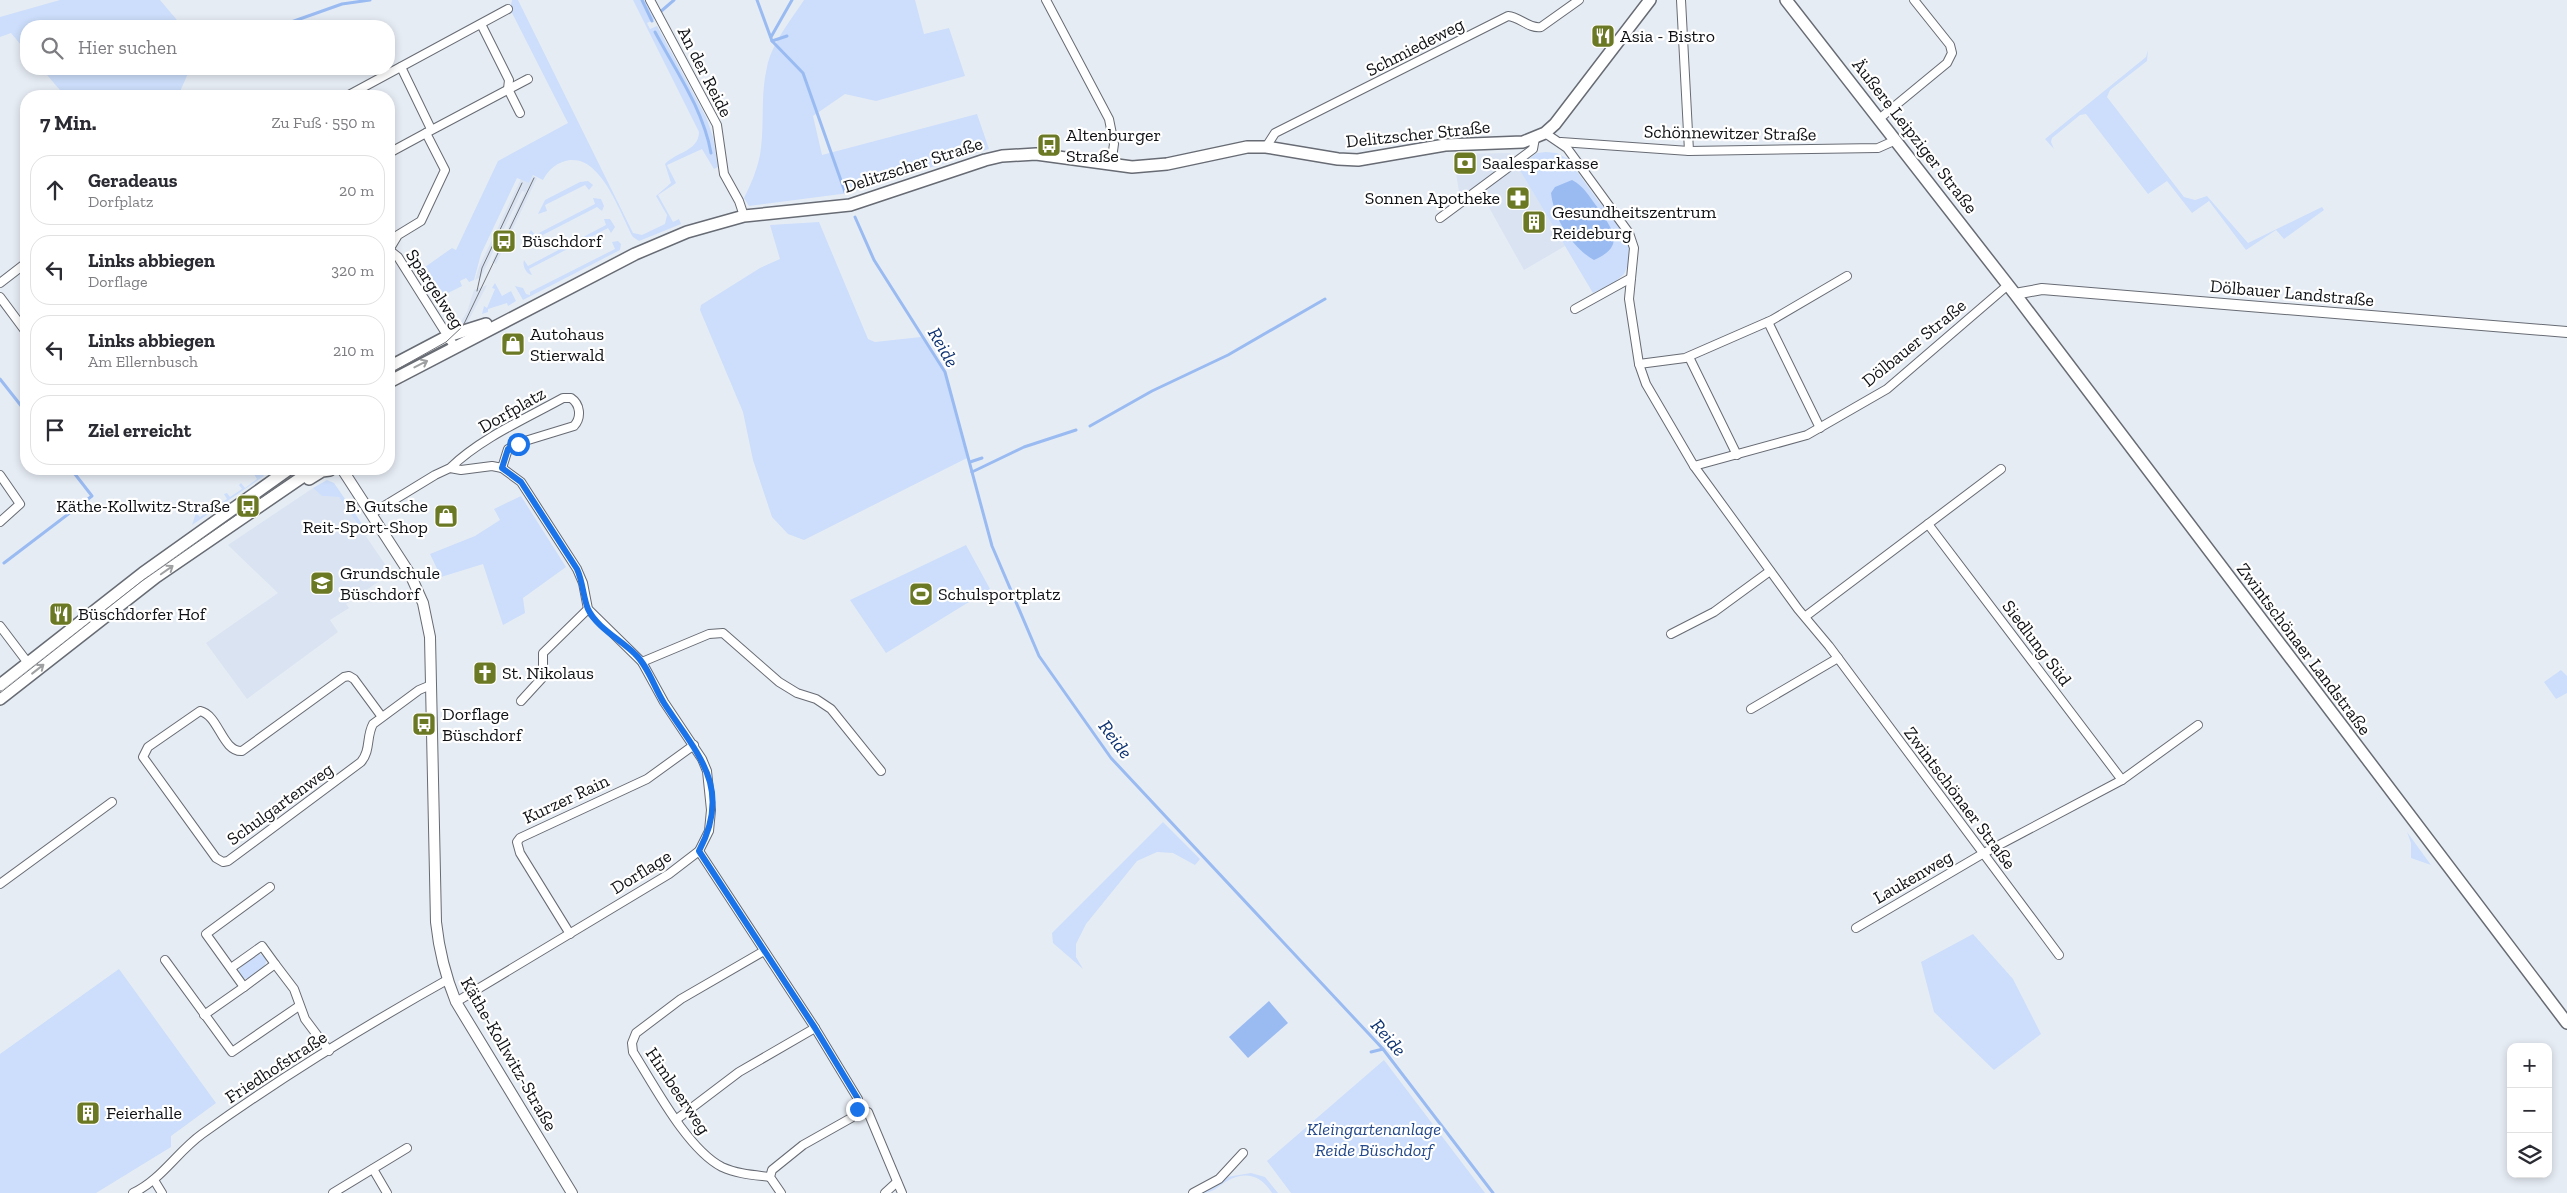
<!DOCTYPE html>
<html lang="de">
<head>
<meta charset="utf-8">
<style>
	:root { --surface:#fff; --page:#f7f7f7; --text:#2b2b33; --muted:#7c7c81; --line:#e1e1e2 }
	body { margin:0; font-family:"Zilla Slab",serif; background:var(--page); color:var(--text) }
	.controls { position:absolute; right:15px; bottom:15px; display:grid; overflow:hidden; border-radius:10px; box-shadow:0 2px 8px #0003 }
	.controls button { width:45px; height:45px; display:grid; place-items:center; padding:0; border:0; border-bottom:1px solid var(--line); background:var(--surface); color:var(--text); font:25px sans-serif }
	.stop { position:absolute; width:15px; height:15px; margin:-11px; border:4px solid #1a73e8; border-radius:50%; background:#fff }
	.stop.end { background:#1a73e8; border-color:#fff; box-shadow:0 1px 5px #0008 }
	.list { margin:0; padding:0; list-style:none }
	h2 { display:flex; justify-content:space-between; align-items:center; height:65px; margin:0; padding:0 20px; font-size:21px }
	h2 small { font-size:16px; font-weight:400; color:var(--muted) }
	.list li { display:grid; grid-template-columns:32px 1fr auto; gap:15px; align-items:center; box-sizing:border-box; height:70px; margin:0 10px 10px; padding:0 10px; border:1px solid var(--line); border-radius:20px }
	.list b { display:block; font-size:19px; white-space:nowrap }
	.list p { margin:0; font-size:16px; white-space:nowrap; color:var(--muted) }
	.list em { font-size:16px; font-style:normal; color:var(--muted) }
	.icon { flex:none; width:28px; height:28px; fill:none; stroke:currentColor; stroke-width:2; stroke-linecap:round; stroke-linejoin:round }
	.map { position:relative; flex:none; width:2567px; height:1193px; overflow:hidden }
	.search { position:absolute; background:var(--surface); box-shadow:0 2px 8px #0003; left:20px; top:20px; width:375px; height:55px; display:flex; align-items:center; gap:12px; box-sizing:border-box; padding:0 18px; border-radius:20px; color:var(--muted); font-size:19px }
	.panel { position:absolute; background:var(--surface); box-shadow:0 2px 8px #0003; left:20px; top:90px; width:375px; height:385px; border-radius:20px }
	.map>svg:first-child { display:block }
</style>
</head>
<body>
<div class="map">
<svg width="2567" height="1193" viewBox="0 0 2567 1193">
	<rect width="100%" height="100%" fill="#e6ecf4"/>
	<!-- built -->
	<g fill="#d9e3f2">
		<polygon points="1510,153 1565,246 1524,270 1477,186 1460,198 1453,154"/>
		<polygon points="533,176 537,178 496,264 492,262 525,192 522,191 481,277 475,280 479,267 521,179 529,183"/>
		<polygon points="487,285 465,327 458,327 467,312 474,290"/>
		<polygon points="313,488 322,496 339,497 391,573 346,604 349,608 330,620 338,632 247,699 206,643 278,593 228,545"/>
	</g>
	<!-- green -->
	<g fill="#ccdefb">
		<polygon points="60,0 160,0 182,26 26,26 26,51 11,33 0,37 0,17"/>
		<path d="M 512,0 L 518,0 L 633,233 L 642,235 L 665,224 L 667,215 L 656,196 L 671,183 L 665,164 C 676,152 699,151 699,132 L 633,0 L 646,0 L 655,19 L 647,23 L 650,29 L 657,26 L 706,117 L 713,137 L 718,167 L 714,169 L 702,149 L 667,165 L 676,183 L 658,195 L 673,222 L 679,219 L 681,224 L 639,241 L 633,237 C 620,213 602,157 570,160 C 557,162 549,169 543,180 L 533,175 L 529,183 L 517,178 L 481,254 L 474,280 L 469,282 L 466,278 L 460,281 L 462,286 L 442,296 L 436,296 L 418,272 L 452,248 L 456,250 L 498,161 L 568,123 L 510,9 Z"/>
		<path d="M 804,0 L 915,0 L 924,34 L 949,28 L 965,76 L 876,101 L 845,94 L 813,116 L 822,155 L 977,114 L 989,149 L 849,193 L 749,206 L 744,198 C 751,184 757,170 760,155 C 765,126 760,96 767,67 C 772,43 791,20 804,0 Z"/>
		<polygon points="2148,50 2147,61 2110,90 2107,97 2184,197 2195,200 2207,196 2248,243 2322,207 2324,210 2284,239 2276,230 2246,250 2209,201 2192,213 2167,181 2148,194 2086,114 2080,115 2052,138 2051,142 2054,149 2045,139 2146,57"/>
		<polygon points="42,69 190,69 178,96 65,96"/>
		<polygon points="1546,152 1557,153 1568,159 1599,202 1623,228 1629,245 1631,258 1624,274 1615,282 1593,293 1518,167 1537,153"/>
		<polygon points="588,181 593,185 589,190 585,185 545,205 547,211 538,214 545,200 580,182"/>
		<polygon points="593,198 601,199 604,206 602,211 597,207 533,240 536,245 534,246 527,244 525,241 531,230 535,235 595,204"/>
		<path d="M 604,219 L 610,219 L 615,227 L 611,233 L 608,228 L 529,269 L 532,275 C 526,274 522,265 524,260 L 528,266 L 606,225 Z"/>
		<polygon points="819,222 868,339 875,342 921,337 945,372 967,458 804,540 788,534 772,517 753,460 743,412 700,310 701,305 760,268 780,259 770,225"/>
		<polygon points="618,241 621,244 620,250 523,300 515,286 523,288 526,294 530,295 530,292 615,249 612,242"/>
		<polygon points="495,283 502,296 511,291 516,301 508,306 507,303 488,309 488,312 482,314 484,306 487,308 495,289 492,288"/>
		<polygon points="260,470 264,476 192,525 196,513 200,517 212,509 209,504 212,502 215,507 227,499 224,494 227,493 230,497 242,489 239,485 241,483 245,488 257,479 254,474"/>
		<polygon points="327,480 334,483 369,534 366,536 339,497 322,496 313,488"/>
		<polygon points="521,496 566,567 523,598 525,613 503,625 483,564 441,577 430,554 475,536 500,520 494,509"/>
		<polygon points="966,545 990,589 886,653 850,600"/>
		<polygon points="2561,670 2567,676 2567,693 2556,699 2544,682"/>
		<polygon points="1163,822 1200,859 1195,865 1173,853 1157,852 1137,861 1086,924 1076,944 1076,957 1083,969 1053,943 1052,933"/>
		<polygon points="2407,832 2431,865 2411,858 2411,843"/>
		<polygon points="1973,934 2013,979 2041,1034 1994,1070 1934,1012 1921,962"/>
		<path d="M 258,953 L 266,958 C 267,971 253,981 241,978 L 238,974 L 241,964 Z"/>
		<polygon points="119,969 216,1103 171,1136 171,1147 96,1193 0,1193 0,1054"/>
		<polygon points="1384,1060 1485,1193 1291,1193 1267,1161"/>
		<path d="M 1251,1173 L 1265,1177 L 1278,1193 L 1272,1193 C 1261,1176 1247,1170 1227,1181 C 1218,1186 1214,1193 1202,1193 L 1227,1177 Z"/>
	</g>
	<!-- water -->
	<g fill="#9abbf2">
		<path d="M 1572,180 C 1584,186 1590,198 1598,208 C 1613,230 1626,246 1594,260 C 1571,247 1554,218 1551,193 L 1555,187 Z"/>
		<polygon points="1269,1001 1288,1023 1248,1058 1229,1037"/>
	</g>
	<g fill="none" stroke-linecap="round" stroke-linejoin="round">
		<!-- stream -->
		<g stroke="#9abbf2" stroke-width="3">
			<polyline points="642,0 652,21"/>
			<polyline points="757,0 772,41 803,73 845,192"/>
			<polyline points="659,13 674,0"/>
			<polyline points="280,26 342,4 370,0"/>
			<path d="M 655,32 C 676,71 703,109 711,153"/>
			<polyline points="771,37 792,0"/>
			<polyline points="772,41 787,36"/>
			<polyline points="855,217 874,260 945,372 992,546 1039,656 1111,758 1383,1049 1493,1193"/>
			<polyline points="0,379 26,412"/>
			<polyline points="1090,426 1152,391 1228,355 1325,299"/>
			<polyline points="970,462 982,458"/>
			<polyline points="972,472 1024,447 1076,430"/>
			<polyline points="4,563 92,496 71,469"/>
			<polyline points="1371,1052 1383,1049"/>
		</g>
		<!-- minor casing -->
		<g stroke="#676b73" stroke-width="10">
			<g id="minor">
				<polyline points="650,0 717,125 724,174 739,201 744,216"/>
				<polyline points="1046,0 1109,119 1114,144 1111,165"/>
				<polyline points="1681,0 1689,151"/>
				<polyline points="481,24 509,80 508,89 520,113"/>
				<polyline points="401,67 431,129"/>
				<polyline points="347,96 508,9"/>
				<polyline points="1879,119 1947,63 1952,53 1950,45 1914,0"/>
				<polyline points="1545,133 1567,148 1629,233 1634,248 1629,299 1639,364 1646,384 1694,466 1798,609 1829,646 2059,955"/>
				<polyline points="1561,142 1689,151 1878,148 1896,140"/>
				<path d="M 1266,147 L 1275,133 L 1508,16 C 1520,17 1529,29 1541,27 L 1579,0"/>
				<polyline points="389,153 426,133"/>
				<polyline points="1440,218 1533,149 1535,138"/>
				<polyline points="389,250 398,235 421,221 445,170 426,133 528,79"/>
				<polyline points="389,250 398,257 454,346"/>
				<polyline points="0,283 26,263"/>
				<polyline points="0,297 26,332"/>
				<polyline points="1575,309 1631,278"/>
				<polyline points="1768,322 1820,428"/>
				<polyline points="1689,357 1737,455"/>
				<polyline points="1639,364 1685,358 1772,320 1847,276"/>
				<polyline points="1694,466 1807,435 1887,389 2008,285"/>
				<polyline points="0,475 20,504 0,522"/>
				<path d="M 371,514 L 435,475 L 450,468 L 461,470 L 492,466 L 502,468 L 508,449 L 525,441 L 574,426 C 582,417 580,404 571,398 L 563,398 C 525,419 481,438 450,468"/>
				<polyline points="1928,524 2122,780"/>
				<polyline points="1806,616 2001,469"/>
				<polyline points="0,626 28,663"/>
				<polyline points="1671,634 1714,612 1770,571"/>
				<polyline points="642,662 709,634 723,633 779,682 797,693 816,699 831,709 881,771"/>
				<polyline points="521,701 543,677 543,653 588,609"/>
				<polyline points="1751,709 1838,658"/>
				<path d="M 382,717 L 354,679 L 349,676 L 344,677 L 242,751 C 222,752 219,715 200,711 L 148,747 L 143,757 L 216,858 L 223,862 L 228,861 L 361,762 C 371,750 366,737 373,724 L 419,690 L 431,685"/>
				<polyline points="699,851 815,1028 858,1099 857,1109 851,1118 803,1145 772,1170 770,1177 781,1193"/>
				<polyline points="0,884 112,802"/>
				<polyline points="270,887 206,934 244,987 275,964 294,989 305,1019 329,1051"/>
				<polyline points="1856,928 1984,853 2122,780 2198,725"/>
				<polyline points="570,934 520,853 517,842 520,838 647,779 694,745"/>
				<path d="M 764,951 L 681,999 L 636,1033 L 632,1043 L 633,1052 C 654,1085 687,1149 722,1167 C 737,1174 754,1175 770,1177"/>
				<polyline points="165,960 232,1052 299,1006"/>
				<polyline points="231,968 262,946 275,964"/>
				<polyline points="456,1002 669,874 699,851 709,831 711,810 707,771 702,759 664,702 642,662 588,609 583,583 577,569 521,482 502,468"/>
				<polyline points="204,1015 244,987"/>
				<polyline points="857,1109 868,1112 902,1193"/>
				<polyline points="677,1119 739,1072 815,1028"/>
				<polyline points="373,1169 387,1193"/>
				<polyline points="154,1180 162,1193"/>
				<path d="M 133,1193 C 161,1180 177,1152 202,1134 C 280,1078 363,1027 447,980"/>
				<polyline points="333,1193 407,1148"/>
				<polyline points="885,1193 897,1182"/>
				<polyline points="1193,1193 1219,1179 1243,1153"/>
			</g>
		</g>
		<!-- tertiary casing -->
		<g stroke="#676b73" stroke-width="12">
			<g id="tertiary">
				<polyline points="2015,294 2042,289 2567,332"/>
				<path d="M 342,469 L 410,574 L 423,603 L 430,637 L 436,922 C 439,950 445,975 456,1002 L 572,1193"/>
			</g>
		</g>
		<!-- secondary casing -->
		<g stroke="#676b73" stroke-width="14">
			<g id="secondary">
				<polyline points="1786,0 2015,294 2567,1023"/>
				<polyline points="389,367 448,336 486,324"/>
				<polyline points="389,382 635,254 687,232 744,216 850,205 985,160 1002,156 1036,154 1132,167 1167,164 1247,147 1266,147 1338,159 1358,160 1445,145 1523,142 1545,133 1555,124 1650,0"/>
				<polyline points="309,479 322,471 330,470"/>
				<polyline points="0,685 143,573 289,469"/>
				<polyline points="0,699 156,577 314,469"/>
			</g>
		</g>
		<!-- minor -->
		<use href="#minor" stroke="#fff" stroke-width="8"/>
		<!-- tertiary -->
		<use href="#tertiary" stroke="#fff" stroke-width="10"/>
		<!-- secondary -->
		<use href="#secondary" stroke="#fff" stroke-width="11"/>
		<!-- tram -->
		<g stroke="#717479" stroke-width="1">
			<polyline points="477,291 482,268 522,183"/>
			<polyline points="389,374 446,342 463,326 534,178"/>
			<polyline points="0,693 142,581 302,469"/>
		</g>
	</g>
	<!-- one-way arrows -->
	<defs><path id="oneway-shaft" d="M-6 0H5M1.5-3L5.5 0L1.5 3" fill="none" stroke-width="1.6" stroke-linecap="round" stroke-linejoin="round" transform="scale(1.25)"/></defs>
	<g stroke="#9fa0a1">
		<use href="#oneway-shaft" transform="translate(421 364) rotate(-27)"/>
		<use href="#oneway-shaft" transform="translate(167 570) rotate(-35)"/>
		<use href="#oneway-shaft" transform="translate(38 669) rotate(-38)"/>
	</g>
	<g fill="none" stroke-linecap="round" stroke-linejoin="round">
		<!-- route -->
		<path stroke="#1a73e8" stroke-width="6" d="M 518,444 L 508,449 L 502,468 L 521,482 L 577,569 C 583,582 583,597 588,609 C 596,627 621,640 635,654 C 648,666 654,687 664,703 C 697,754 733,787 699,851 L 815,1028 L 858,1099 L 857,1109"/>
	</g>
	<!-- icons -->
	<defs>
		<g id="restaurant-square" transform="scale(1.25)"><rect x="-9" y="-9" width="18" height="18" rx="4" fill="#6b7824" stroke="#fff"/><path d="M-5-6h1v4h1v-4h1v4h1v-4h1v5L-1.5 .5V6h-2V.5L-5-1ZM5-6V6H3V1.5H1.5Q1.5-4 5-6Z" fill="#fff"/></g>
		<g id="bus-square" transform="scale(1.25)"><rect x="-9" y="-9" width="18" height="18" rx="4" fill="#6b7824" stroke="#fff"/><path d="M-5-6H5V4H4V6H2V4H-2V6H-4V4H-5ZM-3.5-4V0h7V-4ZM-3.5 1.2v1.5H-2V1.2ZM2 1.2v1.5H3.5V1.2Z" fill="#fff"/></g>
		<g id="bank-square" transform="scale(1.25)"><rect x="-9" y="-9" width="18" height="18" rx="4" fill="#6b7824" stroke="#fff"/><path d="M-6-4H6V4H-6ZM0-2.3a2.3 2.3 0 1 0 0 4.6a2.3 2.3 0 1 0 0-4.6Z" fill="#fff"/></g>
		<g id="pharmacy-square" transform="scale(1.25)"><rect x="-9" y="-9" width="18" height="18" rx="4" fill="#6b7824" stroke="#fff"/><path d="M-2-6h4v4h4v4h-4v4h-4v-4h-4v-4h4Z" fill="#fff"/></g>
		<g id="building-square" transform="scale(1.25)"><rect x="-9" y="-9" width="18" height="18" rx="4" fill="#6b7824" stroke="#fff"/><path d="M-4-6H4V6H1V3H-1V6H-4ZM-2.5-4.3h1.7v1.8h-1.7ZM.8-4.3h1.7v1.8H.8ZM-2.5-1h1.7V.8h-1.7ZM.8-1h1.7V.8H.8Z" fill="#fff"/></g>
		<g id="shop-square" transform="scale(1.25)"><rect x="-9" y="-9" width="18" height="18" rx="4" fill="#6b7824" stroke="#fff"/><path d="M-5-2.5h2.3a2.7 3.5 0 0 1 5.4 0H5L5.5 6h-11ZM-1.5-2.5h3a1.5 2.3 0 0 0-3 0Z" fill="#fff"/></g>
		<g id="school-square" transform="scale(1.25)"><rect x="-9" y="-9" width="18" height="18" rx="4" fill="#6b7824" stroke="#fff"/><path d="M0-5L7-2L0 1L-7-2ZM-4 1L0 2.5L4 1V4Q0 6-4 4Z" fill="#fff"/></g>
		<g id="stadium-square" transform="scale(1.25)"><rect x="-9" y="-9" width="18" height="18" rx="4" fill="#6b7824" stroke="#fff"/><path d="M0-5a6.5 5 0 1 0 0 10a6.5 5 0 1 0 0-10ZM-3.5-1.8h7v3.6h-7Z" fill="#fff"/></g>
		<g id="church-square" transform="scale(1.25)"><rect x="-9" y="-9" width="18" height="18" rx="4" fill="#6b7824" stroke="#fff"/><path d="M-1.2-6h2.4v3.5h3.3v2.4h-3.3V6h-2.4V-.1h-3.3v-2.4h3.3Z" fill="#fff"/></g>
	</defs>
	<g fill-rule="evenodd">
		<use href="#restaurant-square" x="1603" y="36"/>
		<use href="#bus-square" x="1049" y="145"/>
		<use href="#bank-square" x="1465" y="163"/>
		<use href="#pharmacy-square" x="1518" y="198"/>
		<use href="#building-square" x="1534" y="222"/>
		<use href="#bus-square" x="504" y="241"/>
		<use href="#shop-square" x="513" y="344"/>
		<use href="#bus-square" x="248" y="506"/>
		<use href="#shop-square" x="446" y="516"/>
		<use href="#school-square" x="322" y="583"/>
		<use href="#stadium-square" x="921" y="594"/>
		<use href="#restaurant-square" x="61" y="614"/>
		<use href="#church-square" x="485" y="673"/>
		<use href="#bus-square" x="424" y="724"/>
		<use href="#building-square" x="88" y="1113"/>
	</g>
	<g text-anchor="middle" stroke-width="4.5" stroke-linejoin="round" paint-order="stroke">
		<!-- poi labels -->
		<g font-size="18" fill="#101114" stroke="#fff" text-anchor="start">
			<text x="1620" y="42">Asia - Bistro</text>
			<text x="1066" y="141">Altenburger<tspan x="1066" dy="21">Straße</tspan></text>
			<text x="1482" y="169">Saalesparkasse</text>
			<text x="1500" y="204" text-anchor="end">Sonnen Apotheke</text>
			<text x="1552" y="218">Gesundheitszentrum<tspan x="1552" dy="21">Reideburg</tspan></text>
			<text x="522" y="247">Büschdorf</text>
			<text x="530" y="340">Autohaus<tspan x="530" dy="21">Stierwald</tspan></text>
			<text x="230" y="512" text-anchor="end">Käthe-Kollwitz-Straße</text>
			<text x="428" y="512" text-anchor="end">B. Gutsche<tspan x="428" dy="21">Reit-Sport-Shop</tspan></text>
			<text x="340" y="579">Grundschule<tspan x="340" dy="21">Büschdorf</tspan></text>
			<text x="938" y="600">Schulsportplatz</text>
			<text x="78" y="620">Büschdorfer Hof</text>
			<text x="502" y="679">St. Nikolaus</text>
			<text x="442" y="720">Dorflage<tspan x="442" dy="21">Büschdorf</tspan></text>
			<text x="106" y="1119">Feierhalle</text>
		</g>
		<!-- street labels -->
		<g font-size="18" fill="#101114" stroke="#fff">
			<text transform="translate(1415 47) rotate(-27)" y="6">Schmiedeweg</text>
			<text transform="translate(705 72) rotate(63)" y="6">An der Reide</text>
			<text transform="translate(1730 133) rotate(1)" y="6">Schönnewitzer Straße</text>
			<text transform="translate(1418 134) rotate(-6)" y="6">Delitzscher Straße</text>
			<text transform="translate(1915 136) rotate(52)" y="6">Äußere Leipziger Straße</text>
			<text transform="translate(913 165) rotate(-18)" y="6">Delitzscher Straße</text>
			<text transform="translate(435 289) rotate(57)" y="6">Spargelweg</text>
			<text transform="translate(2292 293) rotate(5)" y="6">Dölbauer Landstraße</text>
			<text transform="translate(1914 343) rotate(-39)" y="6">Dölbauer Straße</text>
			<text transform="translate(512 410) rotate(-30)" y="6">Dorfplatz</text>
			<text transform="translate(2037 643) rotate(53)" y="6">Siedlung Süd</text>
			<text transform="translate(2304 649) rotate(53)" y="6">Zwintschönaer Landstraße</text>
			<text transform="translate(1960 798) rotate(53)" y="6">Zwintschönaer Straße</text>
			<text transform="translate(566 799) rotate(-25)" y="6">Kurzer Rain</text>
			<text transform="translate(280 804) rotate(-36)" y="6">Schulgartenweg</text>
			<text transform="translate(641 872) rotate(-32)" y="6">Dorflage</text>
			<text transform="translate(1913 877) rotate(-30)" y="6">Laukenweg</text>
			<text transform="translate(509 1054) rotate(60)" y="6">Käthe-Kollwitz-Straße</text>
			<text transform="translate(276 1067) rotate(-33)" y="6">Friedhofstraße</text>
			<text transform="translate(678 1091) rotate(56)" y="6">Himbeerweg</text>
		</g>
		<!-- park labels -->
		<g font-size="18" font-style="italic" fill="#244a8b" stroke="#fff">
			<text x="1374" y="1135">Kleingartenanlage<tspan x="1374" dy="21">Reide Büschdorf</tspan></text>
		</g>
		<!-- water labels -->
		<g font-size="19" font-style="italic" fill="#0e3372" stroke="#fff">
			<text transform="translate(944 347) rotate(60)" y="7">Reide</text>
			<text transform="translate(1116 739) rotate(53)" y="7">Reide</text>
			<text transform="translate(1389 1037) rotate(49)" y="7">Reide</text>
		</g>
	</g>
</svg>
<div class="controls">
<button>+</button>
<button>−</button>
<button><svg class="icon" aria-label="layers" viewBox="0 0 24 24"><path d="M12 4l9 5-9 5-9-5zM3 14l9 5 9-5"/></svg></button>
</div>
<div class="stop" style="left:518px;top:444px"></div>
<div class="stop end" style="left:857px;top:1109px"></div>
<div class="search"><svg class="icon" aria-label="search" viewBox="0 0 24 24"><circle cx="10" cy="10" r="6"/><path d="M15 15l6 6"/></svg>Hier suchen</div>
<section class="panel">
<h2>7 Min.<small>Zu Fuß · 550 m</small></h2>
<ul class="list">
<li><svg class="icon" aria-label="ahead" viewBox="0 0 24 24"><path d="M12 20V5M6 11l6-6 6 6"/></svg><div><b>Geradeaus</b><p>Dorfplatz</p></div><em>20 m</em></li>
<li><svg class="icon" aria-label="left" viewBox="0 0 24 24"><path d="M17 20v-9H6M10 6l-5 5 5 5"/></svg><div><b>Links abbiegen</b><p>Dorflage</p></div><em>320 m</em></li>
<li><svg class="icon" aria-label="left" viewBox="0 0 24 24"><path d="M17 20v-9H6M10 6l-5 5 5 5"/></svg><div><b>Links abbiegen</b><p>Am Ellernbusch</p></div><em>210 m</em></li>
<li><svg class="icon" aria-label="arrive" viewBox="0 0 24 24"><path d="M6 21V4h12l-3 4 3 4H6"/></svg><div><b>Ziel erreicht</b></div></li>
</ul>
</section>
</div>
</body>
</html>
